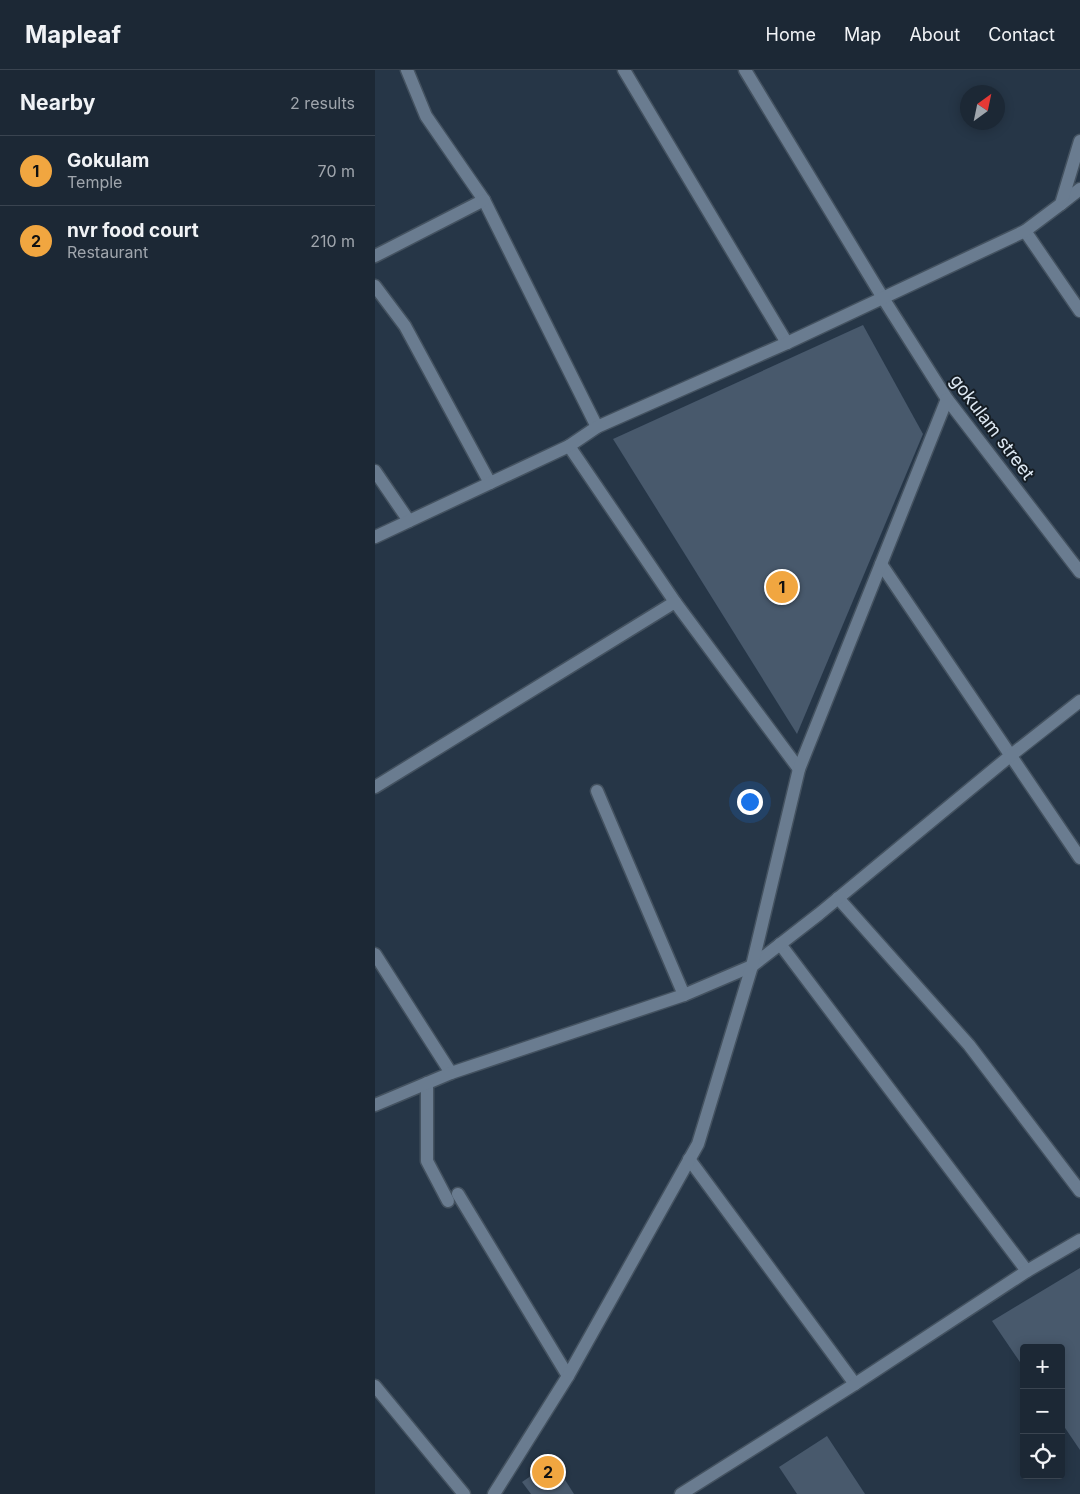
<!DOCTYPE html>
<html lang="en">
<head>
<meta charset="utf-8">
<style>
	:root { --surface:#1c2835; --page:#25303d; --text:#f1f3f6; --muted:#a0a6ad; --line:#3a4450; --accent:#f1a640 }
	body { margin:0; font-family:Inter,sans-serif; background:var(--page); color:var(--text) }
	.controls { position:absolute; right:15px; bottom:15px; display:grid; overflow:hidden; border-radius:5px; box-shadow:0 2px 12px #0003 }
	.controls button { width:45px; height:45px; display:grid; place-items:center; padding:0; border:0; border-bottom:1px solid var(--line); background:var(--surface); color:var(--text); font:25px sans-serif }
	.compass { position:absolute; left:585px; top:15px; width:45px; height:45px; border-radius:50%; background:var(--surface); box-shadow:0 2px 12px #0003; rotate:33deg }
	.you { position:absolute; left:374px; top:731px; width:18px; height:18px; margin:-12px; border:4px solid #fff; border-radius:50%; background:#1a73e8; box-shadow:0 0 0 8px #1a73e833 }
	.badge { display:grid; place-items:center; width:32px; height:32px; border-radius:50%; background:var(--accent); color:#111; font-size:16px; font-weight:700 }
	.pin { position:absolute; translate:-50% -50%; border:2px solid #fff; box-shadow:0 1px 5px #0006 }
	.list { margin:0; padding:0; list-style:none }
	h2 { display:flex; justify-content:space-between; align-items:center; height:65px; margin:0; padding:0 20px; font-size:21px }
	h2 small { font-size:16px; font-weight:400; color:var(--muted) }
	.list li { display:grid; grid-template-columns:32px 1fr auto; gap:15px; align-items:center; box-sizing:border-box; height:70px; padding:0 20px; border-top:1px solid var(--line) }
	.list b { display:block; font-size:19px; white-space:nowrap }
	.list p { margin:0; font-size:16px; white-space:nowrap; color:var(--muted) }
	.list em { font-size:16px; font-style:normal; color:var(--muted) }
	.icon { flex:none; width:28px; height:28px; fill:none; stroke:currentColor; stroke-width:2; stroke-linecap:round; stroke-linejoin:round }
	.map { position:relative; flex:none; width:705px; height:1424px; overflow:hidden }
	header { display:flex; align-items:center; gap:30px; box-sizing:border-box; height:70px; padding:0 25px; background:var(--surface); border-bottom:1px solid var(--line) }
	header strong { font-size:24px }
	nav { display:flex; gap:28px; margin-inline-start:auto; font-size:18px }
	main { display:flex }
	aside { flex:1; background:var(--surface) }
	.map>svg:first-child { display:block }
</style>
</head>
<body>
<header>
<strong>Mapleaf</strong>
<nav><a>Home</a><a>Map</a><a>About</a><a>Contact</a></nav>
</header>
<main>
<aside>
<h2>Nearby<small>2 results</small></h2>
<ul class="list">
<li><span class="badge">1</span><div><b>Gokulam</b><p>Temple</p></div><em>70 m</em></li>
<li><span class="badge">2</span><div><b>nvr food court</b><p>Restaurant</p></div><em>210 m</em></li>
</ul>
</aside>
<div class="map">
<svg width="705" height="1424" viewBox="0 0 705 1424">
	<rect width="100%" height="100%" fill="#263647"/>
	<!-- building -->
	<g fill="#48596c">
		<polygon points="488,255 548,364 422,664 238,369"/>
		<polygon points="705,1198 705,1380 686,1352 686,1278 649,1278 649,1298 617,1251"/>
		<polygon points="452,1366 490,1424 422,1424 404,1397"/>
		<polygon points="178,1391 199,1424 156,1424 147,1412"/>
	</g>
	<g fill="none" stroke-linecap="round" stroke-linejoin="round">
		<!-- minor casing -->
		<g stroke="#445260" stroke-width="15">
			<g id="minor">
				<polyline points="32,0 51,46 109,130 222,357"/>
				<polyline points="249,0 412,273"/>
				<polyline points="370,0 508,228 572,329 705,502"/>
				<polyline points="686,134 705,119"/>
				<polyline points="650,161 705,241"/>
				<polyline points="0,186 109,130"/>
				<polyline points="0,216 30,256 115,413"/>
				<polyline points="194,376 300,532"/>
				<polyline points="0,401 34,451"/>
				<polyline points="0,467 194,376 222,357 412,273 650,161 686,134 705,71"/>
				<polyline points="506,494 705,788"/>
				<polyline points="0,717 300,532 424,699"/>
				<polyline points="222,721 309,925"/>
				<polyline points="463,828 594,975 705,1121"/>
				<polyline points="405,874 652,1201"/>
				<polyline points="0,884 76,1003"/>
				<polyline points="52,1013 52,1091 73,1131"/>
				<polyline points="0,1035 76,1003 309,925 377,896 444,844 635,686 705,631"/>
				<polyline points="314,1089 480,1314"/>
				<polyline points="83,1124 193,1306"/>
				<polyline points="0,1316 89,1424"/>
				<polyline points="119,1424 193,1306 323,1074 377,896 424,699 572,329"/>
				<polyline points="306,1424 480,1314 652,1201 705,1170"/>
			</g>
		</g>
		<!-- minor -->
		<use href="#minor" stroke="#6a7c90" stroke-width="12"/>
	</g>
	<g text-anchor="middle" stroke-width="4" stroke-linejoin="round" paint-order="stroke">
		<!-- street labels -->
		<g font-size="18" fill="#dde8f3" stroke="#151d24">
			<text transform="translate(617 357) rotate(53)" y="6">gokulam street</text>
		</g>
	</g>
</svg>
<div class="controls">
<button>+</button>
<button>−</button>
<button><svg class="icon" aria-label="locate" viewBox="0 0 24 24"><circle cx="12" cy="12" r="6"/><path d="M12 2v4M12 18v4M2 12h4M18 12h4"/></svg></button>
</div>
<svg class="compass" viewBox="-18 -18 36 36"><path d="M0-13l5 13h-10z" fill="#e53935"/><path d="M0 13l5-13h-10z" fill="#a0a6ad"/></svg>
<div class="you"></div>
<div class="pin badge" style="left:407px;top:517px">1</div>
<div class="pin badge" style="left:173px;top:1402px">2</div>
</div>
</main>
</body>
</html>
